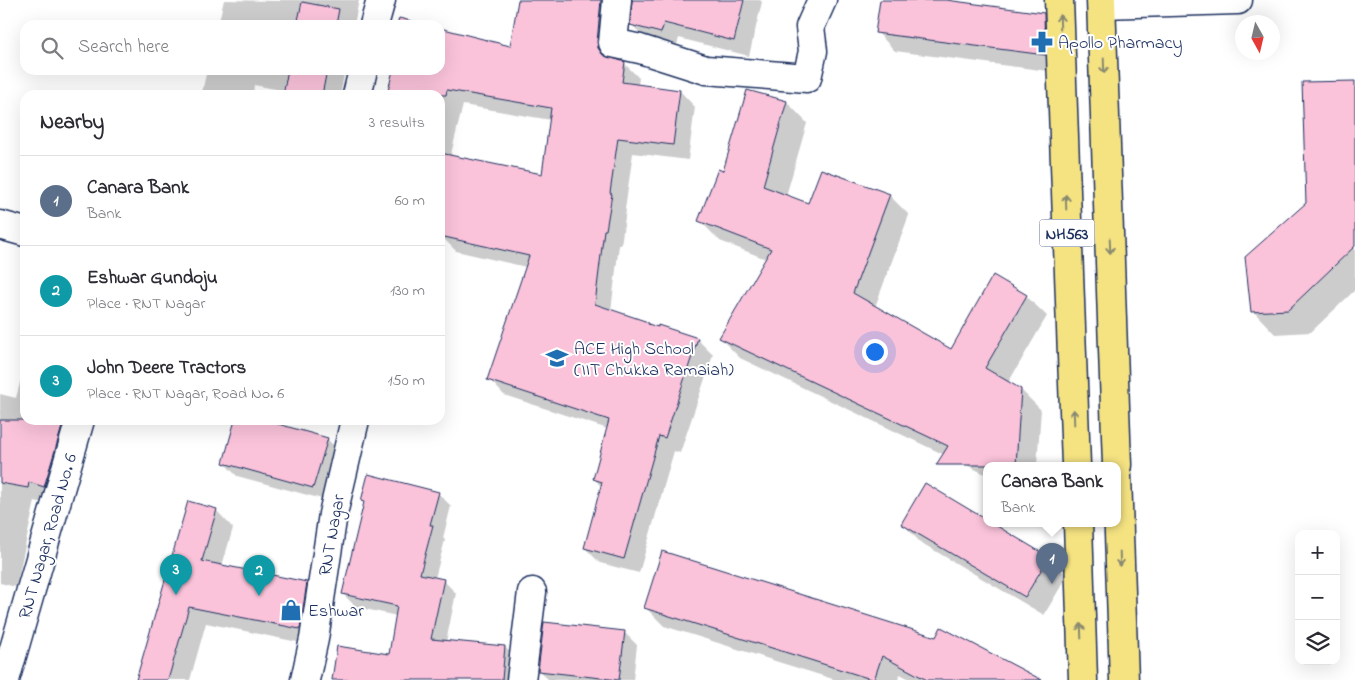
<!DOCTYPE html>
<html lang="en">
<head>
<meta charset="utf-8">
<style>
	:root { --surface:#fff; --page:#f2f2f3; --text:#2b2b33; --muted:#7c7c81; --line:#e1e1e2; --accent:#111827 }
	body { margin:0; font-family:"Indie Flower",sans-serif; background:var(--page); color:var(--text) }
	.controls { position:absolute; right:15px; bottom:15px; display:grid; overflow:hidden; border-radius:10px; box-shadow:0 5px 20px #0002 }
	.controls button { width:45px; height:45px; display:grid; place-items:center; padding:0; border:0; border-bottom:1px solid var(--line); background:var(--surface); color:var(--text); font:25px sans-serif }
	.compass { position:absolute; left:1235px; top:15px; width:45px; height:45px; border-radius:50%; background:var(--surface); box-shadow:0 5px 20px #0002; rotate:172deg }
	.you { position:absolute; left:874px; top:351px; width:18px; height:18px; margin:-12px; border:4px solid #fff; border-radius:50%; background:#1a73e8; box-shadow:0 0 0 8px #1a73e833 }
	.badge { display:grid; place-items:center; width:32px; height:32px; border-radius:50%; background:var(--accent); color:#fff; font-size:16px; font-weight:700 }
	.pin { position:absolute; translate:-50% -41px; filter:drop-shadow(0 1px 2px #0008) }
	.pin::after { content:''; position:absolute; top:26px; width:18px; height:15px; background:inherit; clip-path:polygon(0 0,100% 0,50% 100%) }
	.popup { position:absolute; left:983px; top:462px; width:138px; height:65px; box-sizing:border-box; display:grid; place-content:center; border-radius:10px; background:var(--surface); filter:drop-shadow(0 1px 4px #0005); font-size:16px; white-space:nowrap; color:var(--muted) }
	.popup b { font-size:19px; color:var(--text) }
	.popup::after { content:''; position:absolute; left:50%; top:100%; margin-left:-10px; border:10px solid transparent; border-top-color:var(--surface) }
	.list { margin:0; padding:0; list-style:none }
	h2 { display:flex; justify-content:space-between; align-items:center; height:65px; margin:0; padding:0 20px; font-size:21px }
	h2 small { font-size:16px; font-weight:400; color:var(--muted) }
	.list li { display:grid; grid-template-columns:32px 1fr auto; gap:15px; align-items:center; box-sizing:border-box; height:90px; padding:0 20px; border-top:1px solid var(--line) }
	.list b { display:block; font-size:19px; white-space:nowrap }
	.list p { margin:0; font-size:16px; white-space:nowrap; color:var(--muted) }
	.list em { font-size:16px; font-style:normal; color:var(--muted) }
	.icon { flex:none; width:28px; height:28px; fill:none; stroke:currentColor; stroke-width:2; stroke-linecap:round; stroke-linejoin:round }
	.map { position:relative; flex:none; width:1355px; height:680px; overflow:hidden }
	.search { position:absolute; background:var(--surface); box-shadow:0 5px 20px #0002; left:20px; top:20px; width:425px; height:55px; display:flex; align-items:center; gap:12px; box-sizing:border-box; padding:0 18px; border-radius:15px; color:var(--muted); font-size:19px }
	.panel { position:absolute; background:var(--surface); box-shadow:0 5px 20px #0002; left:20px; top:90px; width:425px; height:335px; border-radius:15px }
	.map>svg:first-child { display:block }
</style>
</head>
<body>
<div class="map">
<svg width="1355" height="680" viewBox="0 0 1355 680">
	<rect width="100%" height="100%" fill="#fff"/>
	<filter id="ink" filterUnits="userSpaceOnUse"><feTurbulence type="fractalNoise" baseFrequency=".02" numOctaves="2"/><feDisplacementMap in="SourceGraphic" scale="10" xChannelSelector="R" yChannelSelector="G"/><feConvolveMatrix kernelMatrix="1 2 1 2 8 2 1 2 1" color-interpolation-filters="sRGB"/></filter>
	<g filter="url(#ink)">
		<!-- shadow -->
		<g fill="#0003" fill-rule="evenodd">
			<polygon points="224,0 280,1 280,0 359,0 354,25 218,25"/>
			<path d="M 519,0 L 632,0 L 626,1 L 616,14 L 613,59 L 624,63 L 639,78 L 638,85 L 680,91 L 695,107 L 688,160 L 633,153 L 625,209 L 626,210 L 621,245 L 619,245 L 611,311 L 647,323 L 651,326 L 697,339 L 713,355 L 680,453 L 674,451 L 639,573 L 600,563 L 585,548 L 602,487 L 594,479 L 608,429 L 504,395 L 489,379 L 526,267 L 456,251 L 440,235 L 440,95 L 388,95 L 394,70 L 440,70 L 440,29 L 509,57 ZM 463,105 L 551,120 L 543,176 L 455,158 L 451,154 Z"/>
			<polygon points="634,0 760,0 762,2 749,56 679,38 676,48 647,40 632,25"/>
			<polygon points="881,0 937,0 1043,14 1062,33 1063,73 895,51 877,32"/>
			<polygon points="207,70 345,70 340,95 297,95 297,93 254,85 253,95 194,95 194,90 202,92"/>
			<polygon points="1355,83 1355,290 1311,332 1275,334 1253,311 1307,204"/>
			<polygon points="748,91 787,102 807,123 786,196 809,205 889,195 909,215 875,307 952,351 1026,296 1047,316 1008,383 1021,390 1041,410 1037,465 987,465 987,475 740,358 720,338 766,259 720,241 700,221 724,173"/>
			<polygon points="25,364 25,420 86,420 43,503 35,501 16,587 0,583 0,394 16,398"/>
			<polygon points="236,420 264,420 327,439 340,452 326,500 237,476 224,463"/>
			<polygon points="438,493 451,506 443,538 445,540 435,578 443,580 456,593 446,642 505,647 518,661 516,680 333,680 390,656 397,616 356,607 343,594 365,504 363,501"/>
			<polygon points="216,510 233,528 222,566 306,583 324,600 317,646 206,623 190,680 137,680"/>
			<polygon points="987,521 1048,558 1067,576 1044,615 920,542 902,523"/>
			<polygon points="645,607 1039,680 912,680 900,674 898,680 836,680 664,626"/>
			<polygon points="624,632 637,645 633,680 549,680 539,671"/>
		</g>
		<!-- building -->
		<g fill="#fac3da" stroke="#1b2f5e">
			<polygon points="518,0 601,0 597,42 598,48 603,55 625,62 622,82 680,90 673,145 618,138 610,193 612,194 606,230 604,230 595,304 648,322 648,324 658,327 658,325 698,338 665,438 659,436 624,559 584,548 602,482 593,479 609,420 487,380 529,256 440,236 440,153 542,174 551,108 447,90 446,95 387,95 393,70 440,70 440,28 510,46"/>
			<polygon points="632,0 744,0 734,41 664,23 661,33 630,25"/>
			<polygon points="880,0 946,0 1044,13 1045,55 875,33"/>
			<polygon points="302,2 339,9 336,25 297,25"/>
			<polygon points="399,18 428,25 397,25"/>
			<polygon points="288,70 327,70 322,95 283,95"/>
			<polygon points="1355,81 1355,246 1288,310 1251,312 1245,257 1306,203 1302,82"/>
			<polygon points="747,90 787,101 763,186 808,203 821,169 890,194 853,293 951,349 993,275 1027,295 985,368 1021,389 1016,465 936,465 948,446 719,338 771,249 698,221 718,169 723,171"/>
			<polygon points="0,420 64,420 44,487 29,482 28,488 0,483"/>
			<polygon points="235,420 264,420 328,438 313,488 223,463"/>
			<polygon points="368,474 439,492 430,525 433,525 420,574 444,579 431,639 505,646 502,680 332,680 337,646 389,654 397,606 342,594 364,502 361,501"/>
			<polygon points="925,483 987,520 987,523 992,523 1049,557 1025,597 901,524"/>
			<polygon points="188,501 217,509 202,561 307,582 300,629 189,607 168,680 136,680"/>
			<polygon points="662,551 936,637 941,627 1042,680 927,680 882,656 874,680 644,608"/>
			<polygon points="544,622 625,631 619,680 538,671"/>
		</g>
		<g fill="none" stroke-linecap="round" stroke-linejoin="round">
			<!-- minor casing -->
			<g stroke="#1b2f5e" stroke-width="31">
				<g id="minor">
					<polyline points="617,0 613,43 640,49 706,70 807,78 813,51 810,27 822,0"/>
					<polyline points="1102,4 1238,0"/>
					<polyline points="374,25 381,0"/>
					<polyline points="357,95 363,70"/>
					<polyline points="0,225 25,232"/>
					<polyline points="5,680 80,420"/>
					<polyline points="305,680 314,639 333,514 355,420"/>
					<polyline points="521,680 532,592"/>
				</g>
			</g>
			<!-- trunk casing -->
			<g stroke="#1b2f5e" stroke-width="31">
				<g id="trunk">
					<polyline points="1059,0 1076,465"/>
					<polyline points="1101,0 1117,465"/>
					<polyline points="1117,475 1124,680"/>
					<polyline points="1078,523 1083,680"/>
				</g>
			</g>
			<!-- minor -->
			<use href="#minor" stroke="#fff" stroke-width="28"/>
			<!-- trunk -->
			<use href="#trunk" stroke="#f5e382" stroke-width="28"/>
		</g>
		<!-- one-way arrows -->
		<defs><path id="oneway-shaft" d="M-6 0H5M1.5-3L5.5 0L1.5 3" fill="none" stroke-width="1.6" stroke-linecap="round" stroke-linejoin="round" transform="scale(1.25)"/></defs>
		<g stroke="#888970">
			<use href="#oneway-shaft" transform="translate(1060 22) rotate(-92)"/>
			<use href="#oneway-shaft" transform="translate(1104 66) rotate(88)"/>
			<use href="#oneway-shaft" transform="translate(1066 202) rotate(-92)"/>
			<use href="#oneway-shaft" transform="translate(1110 246) rotate(88)"/>
			<use href="#oneway-shaft" transform="translate(1074 417) rotate(-92)"/>
			<use href="#oneway-shaft" transform="translate(1120 559) rotate(88)"/>
			<use href="#oneway-shaft" transform="translate(1081 631) rotate(-92)"/>
		</g>
	</g>
	<!-- icons -->
	<defs>
		<g id="pharmacy-bare" transform="scale(1.725)"><path d="M-2-6h4v4h4v4h-4v4h-4v-4h-4v-4h4Z" fill="#1f6fb2" stroke="#fff" stroke-width="2.5" paint-order="stroke"/></g>
		<g id="school-bare" transform="scale(1.725)"><path d="M0-5L7-2L0 1L-7-2ZM-4 1L0 2.5L4 1V4Q0 6-4 4Z" fill="#1f6fb2" stroke="#fff" stroke-width="2.5" paint-order="stroke"/></g>
		<g id="shop-bare" transform="scale(1.725)"><path d="M-5-2.5h2.3a2.7 3.5 0 0 1 5.4 0H5L5.5 6h-11ZM-1.5-2.5h3a1.5 2.3 0 0 0-3 0Z" fill="#1f6fb2" stroke="#fff" stroke-width="2.5" paint-order="stroke"/></g>
	</defs>
	<g fill-rule="evenodd">
		<use href="#pharmacy-bare" x="1042" y="42"/>
		<use href="#school-bare" x="557" y="358"/>
		<use href="#shop-bare" x="291" y="610"/>
	</g>
	<g text-anchor="middle" stroke-width="4" stroke-linejoin="round" paint-order="stroke">
		<!-- shield labels -->
		<rect fill="#fff" stroke="#5f6d8e" stroke-width="1" x="1039.5" y="219.5" width="55" height="27" rx="4"/>
		<g font-size="16" font-weight="bold" fill="#1b2f5e">
			<text x="1067" y="239">NH563</text>
		</g>
		<!-- poi labels -->
		<g font-size="18" fill="#1b2f5e" stroke="#fff" text-anchor="start">
			<text x="1058" y="48">Apollo Pharmacy</text>
			<text x="574" y="354">ACE High School<tspan x="574" dy="21">(IIT Chukka Ramaiah)</tspan></text>
			<text x="308" y="616">Eshwar</text>
		</g>
		<!-- street labels -->
		<g font-size="18" fill="#1b2f5e" stroke="#fff">
			<text transform="translate(331 535) rotate(-80)" y="6">RNT Nagar</text>
			<text transform="translate(47 536) rotate(-74)" y="6">RNT Nagar, Road No. 6</text>
		</g>
	</g>
</svg>
<div class="controls">
<button>+</button>
<button>−</button>
<button><svg class="icon" aria-label="layers" viewBox="0 0 24 24"><path d="M12 4l9 5-9 5-9-5zM3 14l9 5 9-5"/></svg></button>
</div>
<svg class="compass" viewBox="-18 -18 36 36"><path d="M0-13l5 13h-10z" fill="#e53935"/><path d="M0 13l5-13h-10z" fill="#7c7c81"/></svg>
<div class="you"></div>
<div class="pin badge" style="left:1052px;top:584px;background:#5c6f8a">1</div>
<div class="popup"><b>Canara Bank</b>Bank</div>
<div class="pin badge" style="left:259px;top:596px;background:#0f9aa8">2</div>
<div class="pin badge" style="left:176px;top:595px;background:#0f9aa8">3</div>
<div class="search"><svg class="icon" aria-label="search" viewBox="0 0 24 24"><circle cx="10" cy="10" r="6"/><path d="M15 15l6 6"/></svg>Search here</div>
<section class="panel">
<h2>Nearby<small>3 results</small></h2>
<ul class="list">
<li><span class="badge" style="background:#5c6f8a">1</span><div><b>Canara Bank</b><p>Bank</p></div><em>60 m</em></li>
<li><span class="badge" style="background:#0f9aa8">2</span><div><b>Eshwar Gundoju</b><p>Place · RNT Nagar</p></div><em>130 m</em></li>
<li><span class="badge" style="background:#0f9aa8">3</span><div><b>John Deere Tractors</b><p>Place · RNT Nagar, Road No. 6</p></div><em>150 m</em></li>
</ul>
</section>
</div>
</body>
</html>
